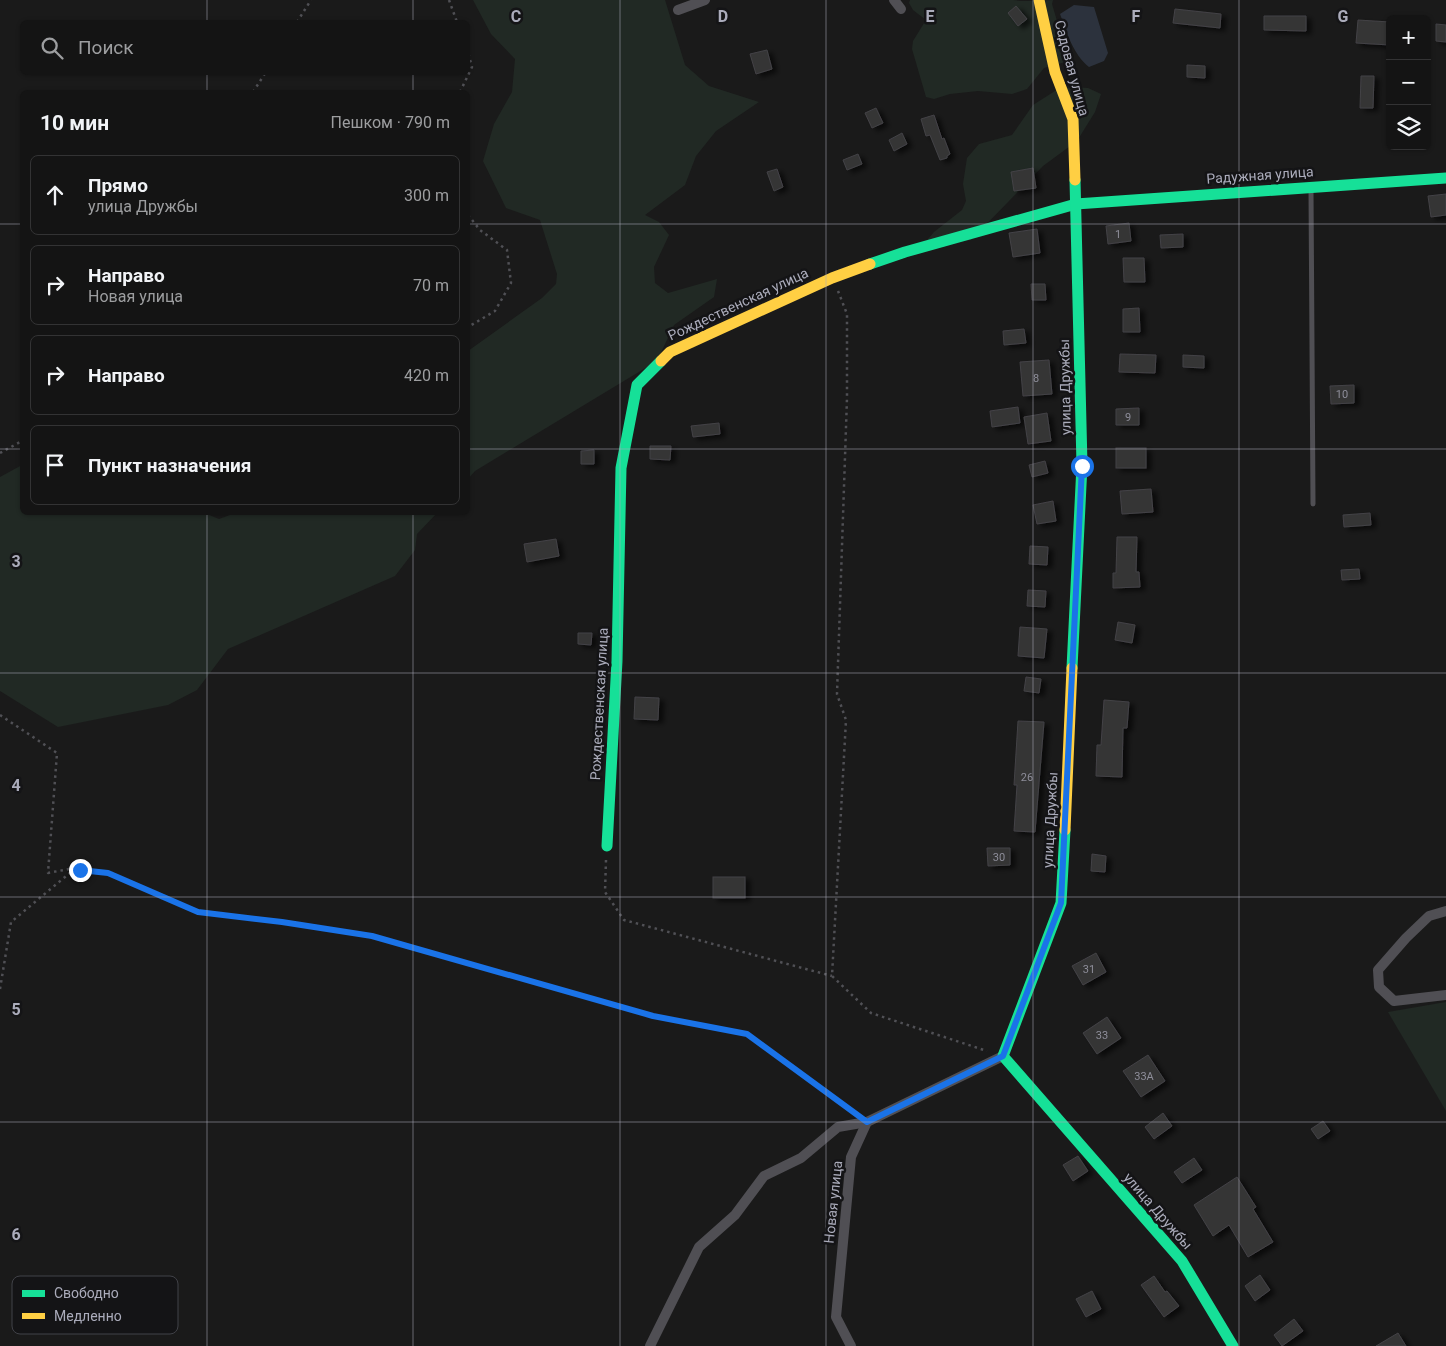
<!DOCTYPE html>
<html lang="ru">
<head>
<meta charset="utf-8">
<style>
	:root { --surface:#141414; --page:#212122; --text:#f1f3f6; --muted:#9d9ea0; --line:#333334 }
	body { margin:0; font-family:Roboto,sans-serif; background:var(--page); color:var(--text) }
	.controls { position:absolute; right:15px; top:15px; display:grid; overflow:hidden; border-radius:8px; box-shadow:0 1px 4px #0004 }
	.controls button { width:45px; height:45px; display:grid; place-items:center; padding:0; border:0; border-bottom:1px solid var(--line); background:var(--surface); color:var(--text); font:25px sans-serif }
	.stop { position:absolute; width:15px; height:15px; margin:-11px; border:4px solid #1a73e8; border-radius:50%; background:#fff }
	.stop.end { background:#1a73e8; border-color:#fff; box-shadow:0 1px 5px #0008 }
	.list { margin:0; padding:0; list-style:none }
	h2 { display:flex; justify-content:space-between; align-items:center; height:65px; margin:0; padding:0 20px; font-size:21px }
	h2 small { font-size:16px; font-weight:400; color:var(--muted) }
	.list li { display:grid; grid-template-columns:32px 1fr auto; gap:15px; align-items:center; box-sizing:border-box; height:80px; margin:0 10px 10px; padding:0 10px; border:1px solid var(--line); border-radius:8px }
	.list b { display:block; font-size:19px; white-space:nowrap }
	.list p { margin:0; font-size:16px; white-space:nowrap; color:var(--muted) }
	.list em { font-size:16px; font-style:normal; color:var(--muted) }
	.icon { flex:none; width:28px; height:28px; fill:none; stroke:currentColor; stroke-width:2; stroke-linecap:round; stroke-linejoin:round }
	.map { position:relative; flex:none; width:1446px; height:1346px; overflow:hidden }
	.search { position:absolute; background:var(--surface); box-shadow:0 1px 4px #0004; left:20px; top:20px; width:450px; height:55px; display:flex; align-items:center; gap:12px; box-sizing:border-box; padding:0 18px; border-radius:8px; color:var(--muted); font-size:19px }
	.panel { position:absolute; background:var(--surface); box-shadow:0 1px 4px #0004; left:20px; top:90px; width:450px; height:425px; border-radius:8px }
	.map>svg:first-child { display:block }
</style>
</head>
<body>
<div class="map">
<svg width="1446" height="1346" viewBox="0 0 1446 1346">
	<defs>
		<filter id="shadow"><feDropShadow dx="5" dy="3" stdDeviation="2.5" flood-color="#0009"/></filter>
	</defs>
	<rect width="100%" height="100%" fill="#1a1a1a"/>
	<!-- green -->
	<g fill="#212924">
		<polygon points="473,0 665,0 685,65 709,86 759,102 716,131 696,156 685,185 645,215 659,222 669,235 654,267 655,283 668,293 717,279 714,297 674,325 657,361 475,471 468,479 468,351 542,298 556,284 557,274 540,220 506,208 483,161 494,124 512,92 515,59 491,34"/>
		<path d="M 910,0 L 1013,0 C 1026,2 1040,0 1053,0 L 1052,4 L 1069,61 L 1044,68 L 1027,89 L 1012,94 L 978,91 L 950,94 L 934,99 L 926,97 L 912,49 L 913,41 L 926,20 L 913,10 L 909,3 Z"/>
		<polygon points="1071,87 1088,88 1101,94 1095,112 1077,141 1043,166 971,240 923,245 934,232 962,210 966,201 963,184 967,158 979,144 1012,135 1033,105 1055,91"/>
		<polygon points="22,465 22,512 202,512 219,519 238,512 437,513 417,534 415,550 395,576 228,649 197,690 168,705 58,727 0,691 0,477"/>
		<polygon points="1446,1002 1446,1111 1388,1012"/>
	</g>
	<!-- water -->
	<path fill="#2c323d" d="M 1074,5 L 1094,7 L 1108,53 L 1104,61 L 1089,67 C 1073,54 1067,33 1060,14 Z"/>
	<!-- building -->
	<g fill="#353536" stroke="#434246" filter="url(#shadow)">
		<polygon points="1016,6 1027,19 1018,26 1008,13"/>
		<polygon points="1175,9 1221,14 1220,28 1173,23"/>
		<polygon points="1264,16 1306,16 1306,31 1264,30"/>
		<polygon points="1358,20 1390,22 1390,45 1356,43"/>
		<polygon points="1436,24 1446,25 1446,42 1436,41"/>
		<polygon points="767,50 772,69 756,74 750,54"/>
		<polygon points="1187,65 1205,66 1205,78 1187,77"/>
		<polygon points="1361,76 1374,76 1373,108 1360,108"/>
		<polygon points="876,108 883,123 872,128 865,113"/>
		<polygon points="934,115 942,139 944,138 950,154 947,156 947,158 940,160 930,135 926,136 921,119"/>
		<polygon points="902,133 907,144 894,151 889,140"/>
		<polygon points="858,154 862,164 847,170 843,160"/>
		<polygon points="1033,168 1036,188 1014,191 1011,172"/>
		<polygon points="777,169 783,187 774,191 767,172"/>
		<polygon points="1446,194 1446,215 1431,217 1428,196"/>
		<polygon points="1129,223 1131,241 1108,244 1106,226"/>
		<polygon points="1037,229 1040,253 1013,257 1009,233"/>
		<polygon points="1183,234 1183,247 1161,248 1160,235"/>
		<polygon points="1123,258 1144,258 1145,282 1124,282"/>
		<polygon points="1031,284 1045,284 1046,300 1032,300"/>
		<polygon points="1139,308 1140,332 1123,332 1123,309"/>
		<polygon points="1024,329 1026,343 1004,345 1003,331"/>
		<polygon points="1120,354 1156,355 1155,373 1119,372"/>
		<polygon points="1183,355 1204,356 1204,368 1183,367"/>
		<polygon points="1049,360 1052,394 1023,396 1020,362"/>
		<polygon points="1354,385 1354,403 1331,404 1330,386"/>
		<polygon points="1018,407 1020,423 992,427 990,411"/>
		<polygon points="1139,408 1139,425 1116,425 1116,409"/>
		<polygon points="1047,413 1051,441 1028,444 1024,417"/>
		<polygon points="719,423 720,434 693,437 691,426"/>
		<polygon points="650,446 671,446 670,460 650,459"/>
		<rect x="1116" y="448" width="30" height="20"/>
		<polygon points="594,450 594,464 581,464 581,451"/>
		<polygon points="1045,461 1048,473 1032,477 1029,465"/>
		<polygon points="1151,489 1153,512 1122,514 1120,491"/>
		<polygon points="1053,501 1056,521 1037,524 1033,505"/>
		<polygon points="1370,513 1371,525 1344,527 1343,515"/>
		<polygon points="1117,537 1137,537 1136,572 1139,572 1140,587 1113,588 1113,573 1116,573"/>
		<polygon points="556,539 559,556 527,562 524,544"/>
		<polygon points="1030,546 1048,547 1047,565 1029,564"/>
		<polygon points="1359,569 1360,579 1342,580 1341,570"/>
		<polygon points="1028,590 1046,591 1045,607 1027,606"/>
		<polygon points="1118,622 1135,625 1132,643 1115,640"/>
		<polygon points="1020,627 1047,629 1044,658 1018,656"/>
		<polygon points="578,633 592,633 591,645 578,644"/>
		<polygon points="1026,677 1041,679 1039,693 1024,691"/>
		<polygon points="635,697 659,698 658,720 634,719"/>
		<polygon points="1104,700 1129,702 1127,728 1123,728 1122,777 1096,776 1097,745 1101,745"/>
		<polygon points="1018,721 1044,722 1035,832 1014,831 1017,785 1014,785"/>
		<polygon points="987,848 1010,848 1010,865 988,866"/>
		<polygon points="1092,854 1106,856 1105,872 1091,871"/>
		<rect x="713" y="877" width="32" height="21"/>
		<polygon points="1096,953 1106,972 1083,985 1072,966"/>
		<polygon points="1107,1017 1121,1038 1097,1054 1083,1033"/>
		<polygon points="1148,1055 1165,1081 1141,1097 1123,1071"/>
		<polygon points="1163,1113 1172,1126 1154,1139 1145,1127"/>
		<polygon points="1323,1121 1330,1131 1318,1139 1311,1129"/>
		<polygon points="1078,1156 1088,1171 1073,1181 1063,1165"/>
		<polygon points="1194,1158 1202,1170 1182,1183 1174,1172"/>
		<polygon points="1237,1177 1256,1207 1253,1209 1273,1242 1248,1257 1229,1225 1213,1236 1194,1205"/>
		<polygon points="1260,1275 1270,1290 1255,1301 1245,1286"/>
		<polygon points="1154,1276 1165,1292 1167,1291 1179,1306 1164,1317 1141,1285"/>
		<polygon points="1092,1291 1101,1309 1086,1317 1076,1299"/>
		<polygon points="1294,1319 1303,1331 1282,1346 1274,1335"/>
		<polygon points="1398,1333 1406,1346 1376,1346"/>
	</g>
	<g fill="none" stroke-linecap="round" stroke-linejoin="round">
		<!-- path -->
		<g stroke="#505055" stroke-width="2.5" stroke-dasharray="2.5 4" stroke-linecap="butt">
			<polyline points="449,0 457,22"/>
			<polyline points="297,22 311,0"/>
			<polyline points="253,92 266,72"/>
			<polyline points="460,92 472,67 468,52"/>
			<polyline points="468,215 480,230 507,250 511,283 495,311 468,327"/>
			<polyline points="838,291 847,314 847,398 837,694 846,720 832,976 871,1013 987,1051"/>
			<polyline points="0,453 22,441"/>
			<polyline points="0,715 57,753 48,873 69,869 108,873 198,912 282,922 373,936 653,1016 747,1034 854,1112"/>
			<polyline points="606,860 605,892 624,920 832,976"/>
			<polyline points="0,989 11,922 71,872 76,871"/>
		</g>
		<!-- lane -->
		<polyline stroke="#504f54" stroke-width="5" points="1311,190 1313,504"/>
		<!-- street -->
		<g stroke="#504f54" stroke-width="10">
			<polyline points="894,0 901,9"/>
			<polyline points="678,10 705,0"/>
			<polyline points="1446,911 1429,916 1406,938 1378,970 1379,987 1394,1001 1446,995"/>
			<polyline points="650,1346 699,1247 735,1215 764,1176 801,1158 838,1127 867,1122"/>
			<polyline points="851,1346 836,1317 851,1157 867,1122 1003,1056"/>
		</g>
		<!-- fast -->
		<g stroke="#16e098" stroke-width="11">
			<polyline points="870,264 905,252 1076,204 1446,178"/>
			<polyline points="1072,668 1082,465 1075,180"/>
			<polyline points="1065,830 1061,903 1003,1056 1182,1261 1233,1346"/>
			<polyline points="607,846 617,661 621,468 637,385 661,361"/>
		</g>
		<!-- slow -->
		<g stroke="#ffcf43" stroke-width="11">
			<polyline points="1039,0 1055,72 1073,119 1075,180"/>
			<polyline points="661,361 670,352 832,278 870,264"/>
			<polyline points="1065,830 1072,668"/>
		</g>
	</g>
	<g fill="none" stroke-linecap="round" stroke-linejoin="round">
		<!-- route -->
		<polyline stroke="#1a73e8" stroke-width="6" points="80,870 108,873 198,912 282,922 372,936 653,1016 747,1034 867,1122 1003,1056 1061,903 1082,466"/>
	</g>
	<!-- grid -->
	<path fill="none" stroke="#abacbb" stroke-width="1" stroke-opacity="0.55" d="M 207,0 L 207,22M 413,0 L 413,22M 620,0 L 620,1346M 826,0 L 826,1346M 1033,0 L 1033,1346M 1239,0 L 1239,1346M 207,72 L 207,92M 413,72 L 413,92M 0,224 L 22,224M 468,224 L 1446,224M 0,449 L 22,449M 468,449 L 1446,449M 207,512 L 207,1346M 413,512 L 413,1346M 0,673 L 1446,673M 0,897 L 1446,897M 0,1122 L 1446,1122"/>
	<g text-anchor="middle" stroke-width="5" stroke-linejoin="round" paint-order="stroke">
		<!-- number labels -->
		<g font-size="11" fill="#8e8e9a">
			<text x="1118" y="238">1</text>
			<text x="1036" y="382">8</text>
			<text x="1342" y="398">10</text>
			<text x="1128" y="421">9</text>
			<text x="1027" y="781">26</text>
			<text x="999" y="861">30</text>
			<text x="1089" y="973">31</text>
			<text x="1102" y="1039">33</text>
			<text x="1144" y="1080">33А</text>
		</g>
		<!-- street labels -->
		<g font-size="14" fill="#abacbb" stroke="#141416">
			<text transform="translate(1072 68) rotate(75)" y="5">Садовая улица</text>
			<text transform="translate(1260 175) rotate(-4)" y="5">Радужная улица</text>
			<text transform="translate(738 304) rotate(-25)" y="5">Рождественская улица</text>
			<text transform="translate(1065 387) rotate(-91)" y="5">улица Дружбы</text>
			<text transform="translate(599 704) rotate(-87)" y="5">Рождественская улица</text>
			<text transform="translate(1050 820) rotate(-87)" y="5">улица Дружбы</text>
			<text transform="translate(833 1202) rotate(-84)" y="5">Новая улица</text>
			<text transform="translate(1158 1211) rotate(49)" y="5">улица Дружбы</text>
		</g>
	</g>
	<!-- legend -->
	<rect x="12" y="1276" width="166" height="58" rx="8" fill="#141416" stroke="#414248" stroke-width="1"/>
	<rect x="22" y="1290" width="23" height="7" fill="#16e098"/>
	<rect x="22" y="1313" width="23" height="6" fill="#ffcf43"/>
	<g font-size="14" fill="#abacbb">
		<text x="54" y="1298">Свободно</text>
		<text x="54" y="1321">Медленно</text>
	</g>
	<g font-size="16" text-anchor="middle" font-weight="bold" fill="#abacbb" stroke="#141416" stroke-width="5" stroke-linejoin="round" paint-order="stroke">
		<text x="516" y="22">C</text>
		<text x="723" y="22">D</text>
		<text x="930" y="22">E</text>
		<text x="1136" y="22">F</text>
		<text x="1343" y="22">G</text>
		<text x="16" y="567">3</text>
		<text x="16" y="791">4</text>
		<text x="16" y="1015">5</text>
		<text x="16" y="1240">6</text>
	</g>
</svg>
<div class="controls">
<button>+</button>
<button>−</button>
<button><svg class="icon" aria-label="layers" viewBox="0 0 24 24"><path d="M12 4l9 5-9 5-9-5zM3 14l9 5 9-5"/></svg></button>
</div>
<div class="stop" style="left:1082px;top:466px"></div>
<div class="stop end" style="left:80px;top:870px"></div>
<div class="search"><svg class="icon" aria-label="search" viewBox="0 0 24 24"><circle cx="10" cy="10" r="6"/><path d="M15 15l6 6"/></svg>Поиск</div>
<section class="panel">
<h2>10 мин<small>Пешком · 790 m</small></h2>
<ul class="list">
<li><svg class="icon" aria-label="ahead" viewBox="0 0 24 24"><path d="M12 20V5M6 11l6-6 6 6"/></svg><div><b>Прямо</b><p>улица Дружбы</p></div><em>300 m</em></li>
<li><svg class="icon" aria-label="right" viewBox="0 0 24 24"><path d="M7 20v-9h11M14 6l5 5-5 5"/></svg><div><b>Направо</b><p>Новая улица</p></div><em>70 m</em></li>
<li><svg class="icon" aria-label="right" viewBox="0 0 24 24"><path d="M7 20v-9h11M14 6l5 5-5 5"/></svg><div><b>Направо</b></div><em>420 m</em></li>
<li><svg class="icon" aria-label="arrive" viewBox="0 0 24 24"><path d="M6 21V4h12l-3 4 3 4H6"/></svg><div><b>Пункт назначения</b></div></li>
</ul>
</section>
</div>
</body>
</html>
